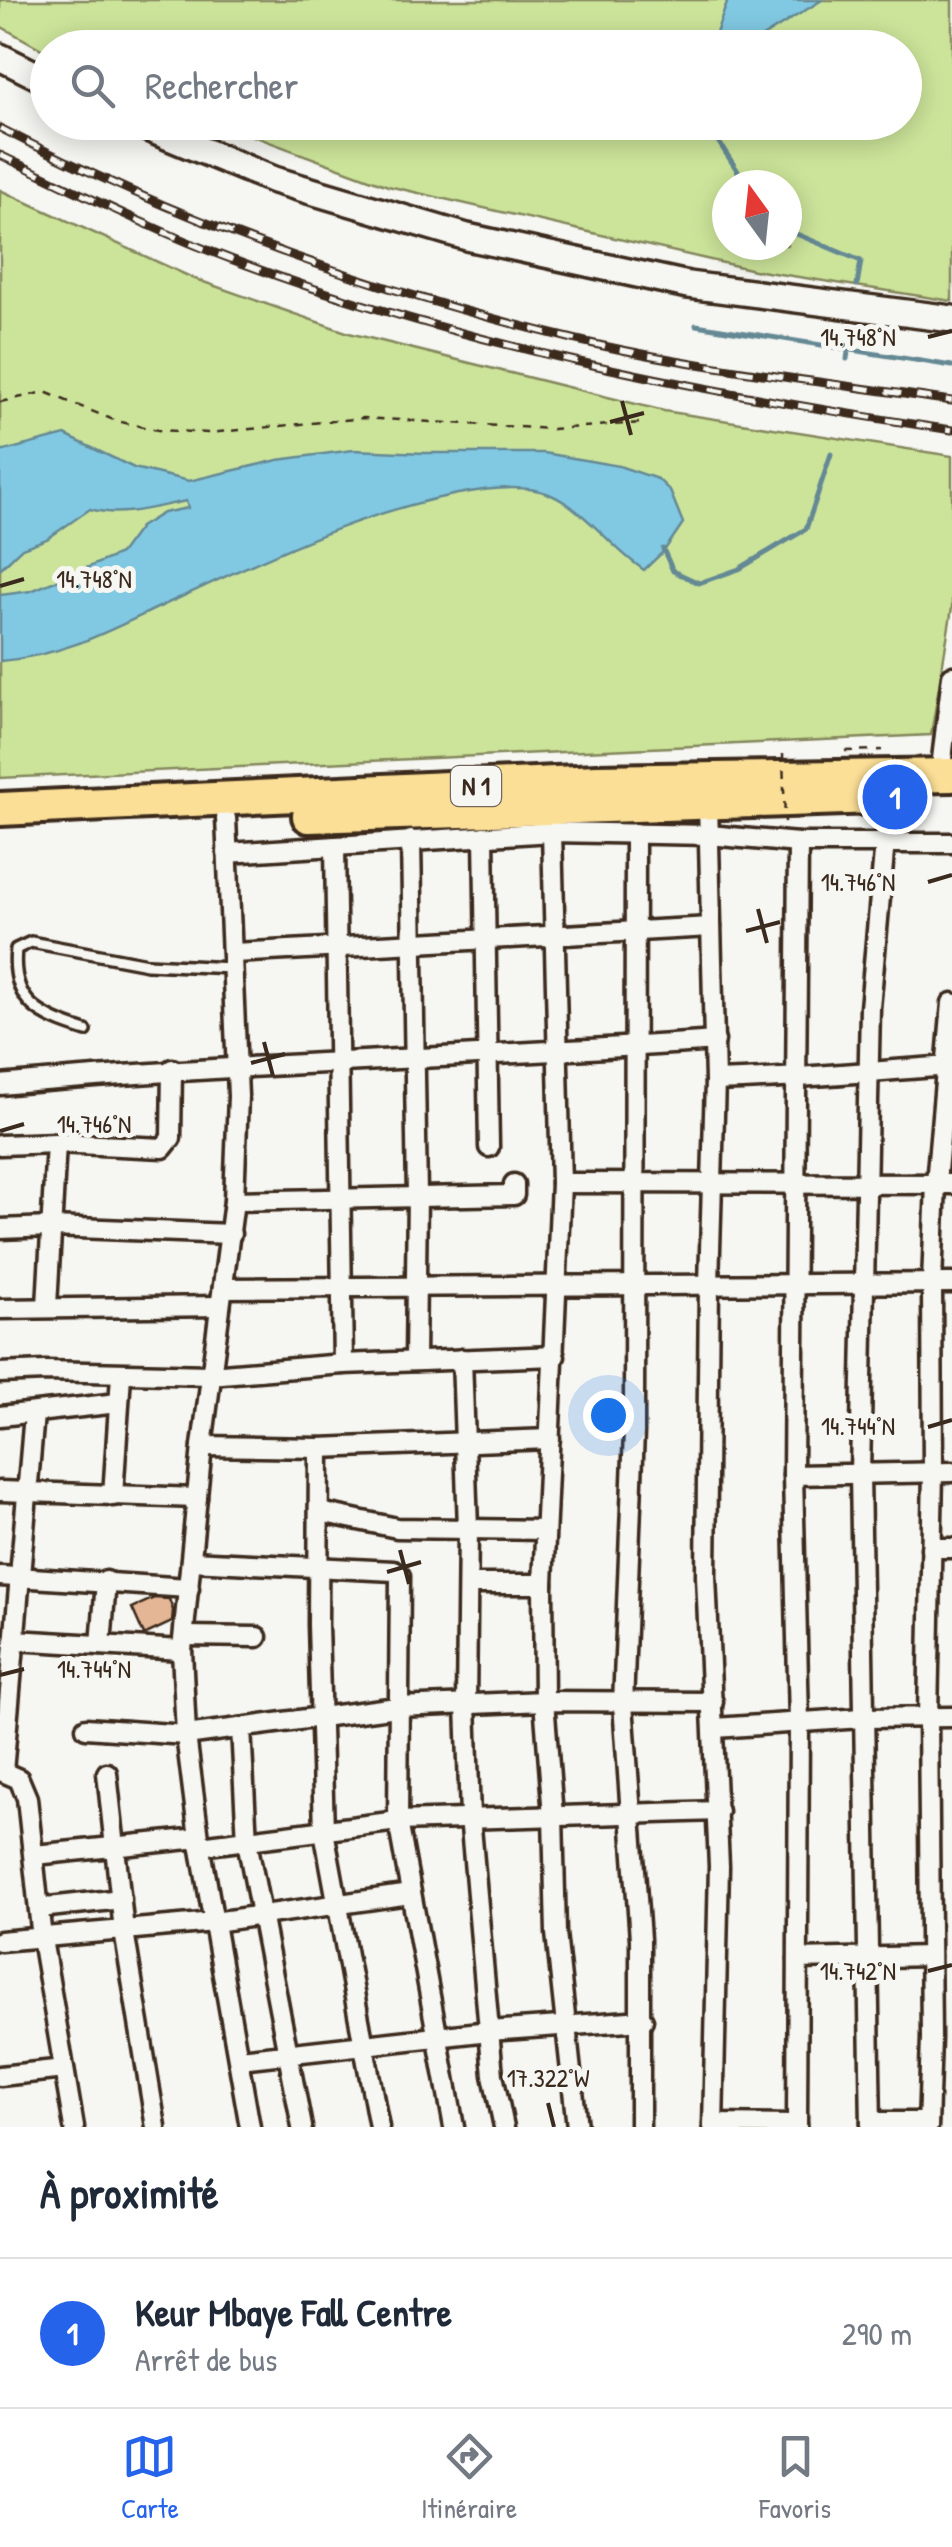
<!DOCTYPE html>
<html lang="fr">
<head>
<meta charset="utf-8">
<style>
	:root { --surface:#fff; --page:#f2f2f3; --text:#1f2937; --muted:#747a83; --line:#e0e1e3; --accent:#2563eb }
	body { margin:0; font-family:"Patrick Hand",sans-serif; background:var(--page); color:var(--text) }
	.compass { position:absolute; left:712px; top:170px; width:90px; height:90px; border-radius:50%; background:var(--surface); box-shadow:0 5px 25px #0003; rotate:345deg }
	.you { position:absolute; left:608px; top:1415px; width:35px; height:35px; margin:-25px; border:8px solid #fff; border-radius:50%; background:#1a73e8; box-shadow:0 0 0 15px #1a73e833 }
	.badge { display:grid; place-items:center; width:65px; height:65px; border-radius:50%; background:var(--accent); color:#fff; font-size:32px; font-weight:700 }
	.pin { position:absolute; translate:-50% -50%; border:5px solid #fff; box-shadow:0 2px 10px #0006 }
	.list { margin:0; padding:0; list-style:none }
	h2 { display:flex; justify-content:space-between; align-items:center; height:130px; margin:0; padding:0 40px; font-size:42px }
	h2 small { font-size:32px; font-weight:400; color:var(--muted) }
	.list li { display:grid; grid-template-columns:65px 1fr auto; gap:30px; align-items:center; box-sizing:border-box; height:150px; padding:0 40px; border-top:2px solid var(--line) }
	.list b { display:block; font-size:38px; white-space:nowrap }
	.list p { margin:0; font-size:32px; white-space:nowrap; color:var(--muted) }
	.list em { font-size:32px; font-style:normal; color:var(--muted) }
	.icon { flex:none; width:55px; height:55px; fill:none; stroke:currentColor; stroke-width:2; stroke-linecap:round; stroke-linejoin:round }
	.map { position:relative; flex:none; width:952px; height:2127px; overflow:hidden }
	.search { position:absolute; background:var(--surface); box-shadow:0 5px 25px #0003; left:30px; right:30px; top:30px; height:110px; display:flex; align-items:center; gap:25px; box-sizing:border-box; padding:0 35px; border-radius:55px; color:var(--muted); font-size:38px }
	.sheet { height:280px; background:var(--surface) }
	nav { display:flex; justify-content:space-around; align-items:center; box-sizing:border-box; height:140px; border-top:2px solid var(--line); background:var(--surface); font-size:28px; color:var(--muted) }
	nav a { display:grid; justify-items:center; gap:5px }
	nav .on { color:var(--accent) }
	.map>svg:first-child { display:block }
</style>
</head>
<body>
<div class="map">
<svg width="952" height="2127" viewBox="0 0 952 2127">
	<rect width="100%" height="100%" fill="#f6f6f2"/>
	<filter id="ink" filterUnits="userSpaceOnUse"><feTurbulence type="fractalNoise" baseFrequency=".01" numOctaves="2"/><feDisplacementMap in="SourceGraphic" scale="20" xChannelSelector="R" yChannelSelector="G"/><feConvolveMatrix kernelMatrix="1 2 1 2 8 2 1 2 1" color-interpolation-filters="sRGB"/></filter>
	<g filter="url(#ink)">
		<!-- green -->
		<g fill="#cce49a" stroke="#84875c" stroke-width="2.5" fill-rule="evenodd">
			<path d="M 0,0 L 952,0 L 952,301 L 754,270 L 388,186 L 218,123 L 904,122 L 904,48 L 48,48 L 47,52 L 0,26 ZM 727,185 L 787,185 L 787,245 L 727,245 Z"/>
			<polygon points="0,190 195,279 349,333 664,411 952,456 952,608 931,735 0,778"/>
		</g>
		<!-- water -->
		<g fill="#81c9e2" stroke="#658994" stroke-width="2.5">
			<polygon points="728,0 822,0 746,47 711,47"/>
			<path d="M 65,435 L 134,468 L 189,481 L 278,460 L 353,450 L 425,453 L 544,453 L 619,466 L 658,479 L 670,491 L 683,523 L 664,551 L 644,570 C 610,548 587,510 549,494 C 523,483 484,489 458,494 C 359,513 270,556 179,598 C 116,626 71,655 0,661 L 0,595 L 31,591 L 120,554 L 140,527 L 163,513 L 188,508 L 186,501 C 155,507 121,518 90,509 L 47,539 L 22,548 L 0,569 L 0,452 Z"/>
		</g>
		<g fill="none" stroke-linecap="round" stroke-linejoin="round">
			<!-- stream -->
			<g stroke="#658994" stroke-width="5">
				<polyline points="713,122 718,141 747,185"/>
				<polyline points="787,230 861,261 857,285"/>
				<polyline points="696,325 952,366"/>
				<polyline points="847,359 850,339"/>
				<polyline points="663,549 673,571 699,583 739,569 806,529 831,454"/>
			</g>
		</g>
		<!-- building -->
		<polygon fill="#e4b695" stroke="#3b2a1e" stroke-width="2.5" points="154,1598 169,1599 173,1610 172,1622 144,1635 132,1608"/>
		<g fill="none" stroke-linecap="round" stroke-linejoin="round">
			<!-- lane casing -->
			<g stroke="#3b2a1e" stroke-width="16">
				<path id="lane" d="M 86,1031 C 42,1017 10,1004 16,949 L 31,942 L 147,964 L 232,968"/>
			</g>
			<!-- street casing -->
			<g stroke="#3b2a1e" stroke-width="25">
				<g id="street">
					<polyline points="940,776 952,676"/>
					<polyline points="708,803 715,1081 709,1284 706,1576 719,1866 713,2127"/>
					<polyline points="226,818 238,1096 234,1201 202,1446 182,1650 186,1735 199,1838 250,2127"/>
					<polyline points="552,832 561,1183 543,1584 544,1701 553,1816 556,1933 577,2127"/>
					<polyline points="635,833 634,1432 623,1704 640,1939 640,2127"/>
					<polyline points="484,836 489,1147"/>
					<polyline points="411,840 417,1195 415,1361"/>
					<polyline points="335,846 343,1364"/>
					<polyline points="227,853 552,832 709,835 798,843 952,843"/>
					<polyline points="233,953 711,927"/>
					<path d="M 715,1081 C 794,1079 873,1071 952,1066"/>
					<path d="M 0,1085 C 238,1063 476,1058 715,1041"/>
					<polyline points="0,1145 56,1143 163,1148 171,1138 172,1069"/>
					<polyline points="561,1183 952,1184"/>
					<polyline points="234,1201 514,1195 514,1184"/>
					<polyline points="0,1229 51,1227 231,1234"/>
					<polyline points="223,1288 952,1283"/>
					<polyline points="47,1306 56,1143"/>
					<polyline points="0,1309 220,1306"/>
					<polyline points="462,1359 468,1528 466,1705 470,1816 493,2075 504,2127"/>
					<polyline points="0,1373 45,1371 210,1375 343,1364 555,1356"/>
					<polyline points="34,1414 3,1772 19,1779 27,1798 42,1939 74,2127"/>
					<polyline points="0,1416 118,1403"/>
					<polyline points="202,1446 319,1448 550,1439"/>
					<polyline points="319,1448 318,1625 324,1831 379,2127"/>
					<polyline points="793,1475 952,1472"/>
					<polyline points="0,1491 197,1498"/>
					<polyline points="113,1496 121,1375"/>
					<polyline points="320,1512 397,1528 545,1530"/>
					<polyline points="931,1548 952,1548"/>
					<polyline points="191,1561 394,1571 400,1576 398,1821 454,2127"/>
					<polyline points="0,1576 189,1588"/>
					<polyline points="468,1584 543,1584"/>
					<polyline points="184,1636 257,1637"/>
					<polyline points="15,1640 182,1650"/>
					<polyline points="101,1645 106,1581"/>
					<polyline points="86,1728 186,1735 397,1707 544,1701 713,1702"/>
					<polyline points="241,1728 247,1841 302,2127"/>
					<polyline points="715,1728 862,1718 952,1717"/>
					<polyline points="107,1773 124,1931 156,2127"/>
					<polyline points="200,1846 398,1821 718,1811"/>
					<polyline points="35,1855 199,1838"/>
					<polyline points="40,1908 121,1899"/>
					<polyline points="0,1941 214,1922 410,1894"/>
					<polyline points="798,1959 930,1956"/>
					<polyline points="240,2059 489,2031 643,2020"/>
					<polyline points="0,2076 64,2069"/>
					<polyline points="871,2122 928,2122"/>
					<polyline points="713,2124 797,2125"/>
					<polyline points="797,2127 799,1721 793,1475 798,843"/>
					<polyline points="871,2127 860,1473 870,1008 889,797"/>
					<polyline points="928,2127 931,2038 928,1717 933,1472 932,1283 936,1183 952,1003"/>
				</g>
			</g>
			<!-- secondary casing -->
			<g stroke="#3b2a1e" stroke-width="32">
				<g id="secondary">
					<polyline points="0,57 48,81"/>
					<polyline points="133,122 274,180 467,237 688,285 952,319"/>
				</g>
			</g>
			<!-- highway casing -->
			<g stroke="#3b2a1e" stroke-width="40">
				<g id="highway">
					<polyline points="0,809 597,781 952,775"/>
					<polyline points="309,816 875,797"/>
				</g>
			</g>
			<!-- path -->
			<g stroke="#3b2a1e" stroke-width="2.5" stroke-dasharray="8 8" stroke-linecap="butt">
				<polyline points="0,402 45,392 116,421 158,430 208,433 364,418 552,429 642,423"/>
				<polyline points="845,751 882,750"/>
			</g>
			<!-- lane -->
			<use href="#lane" stroke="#f6f6f2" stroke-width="9"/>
			<!-- street -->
			<use href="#street" stroke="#f6f6f2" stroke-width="18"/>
			<!-- secondary -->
			<use href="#secondary" stroke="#f6f6f2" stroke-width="25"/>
			<!-- highway -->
			<use href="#highway" stroke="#fbdf96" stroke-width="32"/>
			<!-- rail casing -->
			<g stroke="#3b2a1e" stroke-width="9">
				<g id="rail">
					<path d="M 0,128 C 183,223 376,292 577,340 C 700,369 827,382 952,401"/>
					<path d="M 0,155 C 78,192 155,231 236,261 C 468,348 708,393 952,430"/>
				</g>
			</g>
			<!-- rail -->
			<use href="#rail" stroke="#f6f6f2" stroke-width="5" stroke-dasharray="15" stroke-linecap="butt"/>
			<!-- path-bridge -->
			<polyline stroke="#3b2a1e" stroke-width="2.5" stroke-dasharray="8 8" stroke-linecap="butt" points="783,754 785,823"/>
		</g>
	</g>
	<!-- ticks -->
	<path fill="none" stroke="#3b2a1e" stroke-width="4" d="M 928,337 L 952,331M 622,401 L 631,435M 610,422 L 644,413M 0,586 L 24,579M 928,882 L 952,875M 758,909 L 767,943M 746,931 L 780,922M 264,1042 L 273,1076M 251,1063 L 285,1054M 0,1131 L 24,1124M 928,1427 L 952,1420M 400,1550 L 409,1584M 387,1572 L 421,1562M 0,1675 L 24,1669M 928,1971 L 952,1965M 548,2103 L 554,2127"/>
	<g text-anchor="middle" stroke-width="10" stroke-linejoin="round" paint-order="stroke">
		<!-- shield labels -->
		<rect fill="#f6f6f2" stroke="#73675e" stroke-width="2.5" x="451" y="766" width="50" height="40" rx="8"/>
		<g font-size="25" font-weight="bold" fill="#3b2a1e">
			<text x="476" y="795">N 1</text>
		</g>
	</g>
	<g font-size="25" text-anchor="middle" fill="#3b2a1e" stroke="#f6f6f2" stroke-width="10" stroke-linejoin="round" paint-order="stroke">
		<text x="858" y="346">14.748°N</text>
		<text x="94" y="588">14.748°N</text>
		<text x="858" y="891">14.746°N</text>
		<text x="94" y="1133">14.746°N</text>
		<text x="858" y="1435">14.744°N</text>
		<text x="94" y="1678">14.744°N</text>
		<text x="858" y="1980">14.742°N</text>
		<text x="548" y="2087">17.322°W</text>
	</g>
</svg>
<svg class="compass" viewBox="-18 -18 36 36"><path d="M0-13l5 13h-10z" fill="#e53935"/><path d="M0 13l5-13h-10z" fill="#747a83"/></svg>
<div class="you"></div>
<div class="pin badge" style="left:895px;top:797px">1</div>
<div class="search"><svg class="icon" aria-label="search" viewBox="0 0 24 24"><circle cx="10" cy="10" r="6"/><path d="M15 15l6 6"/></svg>Rechercher</div>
</div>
<section class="sheet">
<h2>À proximité<small></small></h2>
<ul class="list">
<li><span class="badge">1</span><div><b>Keur Mbaye Fall Centre</b><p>Arrêt de bus</p></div><em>290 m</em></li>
</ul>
</section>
<nav>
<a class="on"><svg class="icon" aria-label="map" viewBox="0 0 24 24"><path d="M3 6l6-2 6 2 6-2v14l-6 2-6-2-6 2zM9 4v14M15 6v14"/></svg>Carte</a>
<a><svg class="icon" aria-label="directions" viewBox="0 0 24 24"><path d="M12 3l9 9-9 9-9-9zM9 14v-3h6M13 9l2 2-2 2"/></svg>Itinéraire</a>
<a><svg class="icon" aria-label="saved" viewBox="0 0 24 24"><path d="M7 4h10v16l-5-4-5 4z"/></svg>Favoris</a>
</nav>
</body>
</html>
